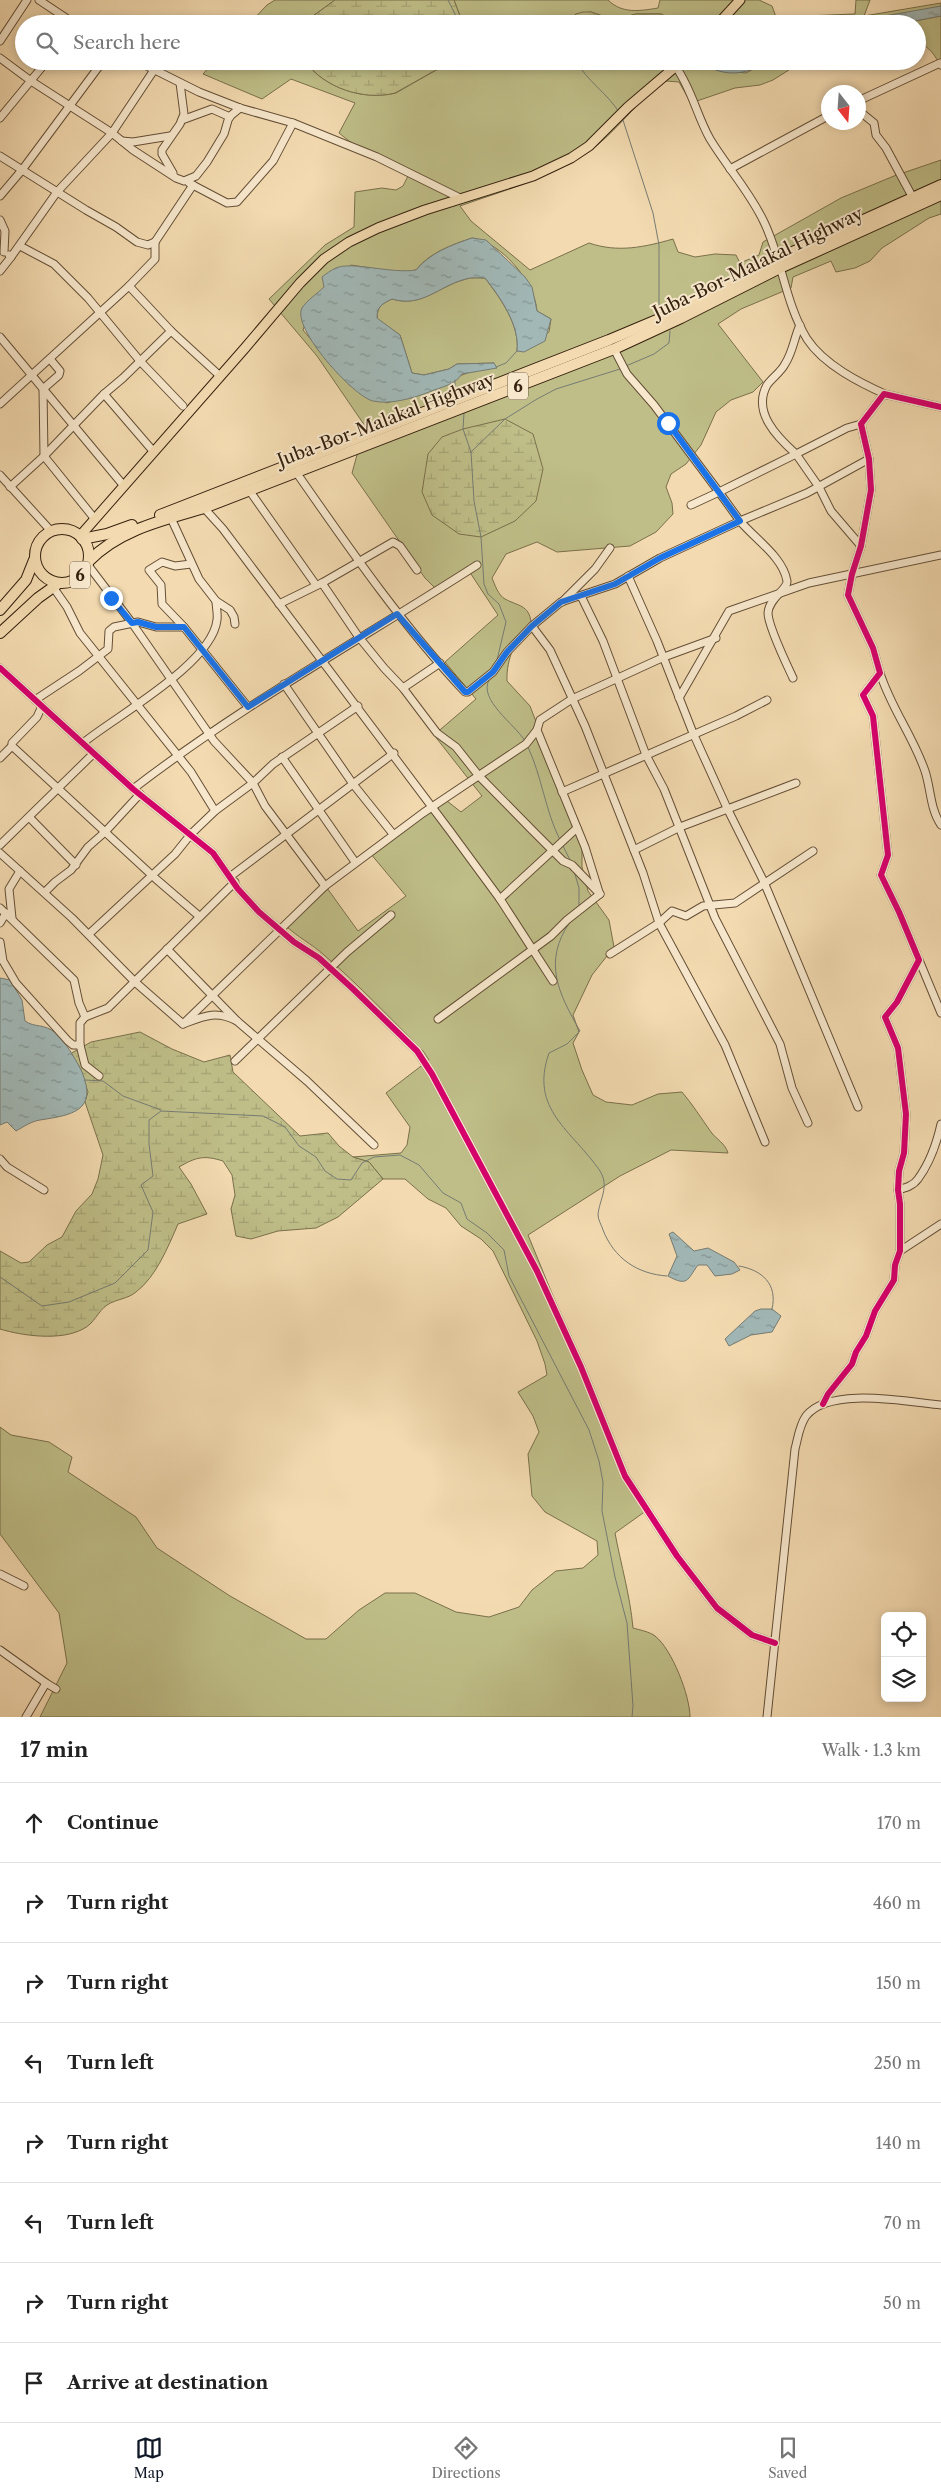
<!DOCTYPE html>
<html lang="en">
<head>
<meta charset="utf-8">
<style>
	:root { --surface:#fff; --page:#f6f6f6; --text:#222; --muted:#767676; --line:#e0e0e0; --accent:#111827 }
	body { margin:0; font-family:"Libre Caslon Text",serif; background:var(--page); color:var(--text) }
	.controls { position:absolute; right:15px; bottom:15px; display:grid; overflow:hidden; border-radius:8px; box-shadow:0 2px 8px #0003 }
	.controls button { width:45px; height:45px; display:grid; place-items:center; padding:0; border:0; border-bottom:1px solid var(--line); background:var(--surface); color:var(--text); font:25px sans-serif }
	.compass { position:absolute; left:821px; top:85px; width:45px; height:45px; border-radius:50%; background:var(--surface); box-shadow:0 2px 8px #0003; rotate:163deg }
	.stop { position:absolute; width:15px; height:15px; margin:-11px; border:4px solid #1a73e8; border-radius:50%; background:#fff }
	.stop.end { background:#1a73e8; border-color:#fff; box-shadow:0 1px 5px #0008 }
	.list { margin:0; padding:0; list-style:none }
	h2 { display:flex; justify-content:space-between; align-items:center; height:65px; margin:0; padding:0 20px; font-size:21px }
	h2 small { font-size:16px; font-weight:400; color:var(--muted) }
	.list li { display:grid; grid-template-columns:32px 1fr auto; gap:15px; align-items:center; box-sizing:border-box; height:80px; padding:0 20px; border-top:1px solid var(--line) }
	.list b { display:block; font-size:19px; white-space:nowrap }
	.list em { font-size:16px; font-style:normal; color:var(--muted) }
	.icon { flex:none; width:28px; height:28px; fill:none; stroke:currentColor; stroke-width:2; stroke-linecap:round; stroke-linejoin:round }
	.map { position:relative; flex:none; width:941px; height:1717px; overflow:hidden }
	.search { position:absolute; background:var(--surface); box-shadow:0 2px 8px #0003; left:15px; right:15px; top:15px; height:55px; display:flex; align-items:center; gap:12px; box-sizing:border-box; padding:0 18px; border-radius:28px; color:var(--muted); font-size:19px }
	.sheet { height:705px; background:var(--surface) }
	nav { display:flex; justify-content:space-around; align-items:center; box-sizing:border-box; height:70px; border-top:1px solid var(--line); background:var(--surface); font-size:14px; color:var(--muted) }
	nav a { display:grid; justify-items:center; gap:2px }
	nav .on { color:var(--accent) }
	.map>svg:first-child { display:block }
</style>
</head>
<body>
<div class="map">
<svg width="941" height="1717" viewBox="0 0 941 1717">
	<defs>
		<pattern id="wetland-marsh" width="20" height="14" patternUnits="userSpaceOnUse" patternTransform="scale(1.25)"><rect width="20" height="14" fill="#bfbe88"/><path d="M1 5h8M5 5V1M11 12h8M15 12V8" fill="none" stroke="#a5a374"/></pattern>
		<pattern id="water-ripples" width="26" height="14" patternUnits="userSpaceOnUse" patternTransform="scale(1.25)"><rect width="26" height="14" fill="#a1b8b7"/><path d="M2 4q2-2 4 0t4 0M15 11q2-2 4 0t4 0" fill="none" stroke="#849593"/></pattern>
	</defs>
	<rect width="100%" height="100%" fill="#f3dab0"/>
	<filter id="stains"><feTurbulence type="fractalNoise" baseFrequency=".004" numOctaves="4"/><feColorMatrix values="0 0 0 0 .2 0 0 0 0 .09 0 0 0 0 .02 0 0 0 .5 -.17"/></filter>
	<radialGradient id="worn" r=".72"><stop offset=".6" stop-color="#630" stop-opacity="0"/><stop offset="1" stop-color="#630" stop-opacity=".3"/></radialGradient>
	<!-- grass -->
	<g fill="#bfbe88" stroke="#7a704b" fill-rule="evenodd">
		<polygon points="275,0 335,0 302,24 249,24 267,5"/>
		<path d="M 454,0 L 608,0 C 622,14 640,11 658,8 L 660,0 L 759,0 L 772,6 L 776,17 L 780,17 L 855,14 L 856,0 L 870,0 L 864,16 L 941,3 L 941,6 C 855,27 768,24 680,24 L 661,14 L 636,14 L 614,20 L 591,12 L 576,14 L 565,24 L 463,24 Z"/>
		<path d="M 941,16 L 941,67 C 935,55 930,47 917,42 L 917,24 L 899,24 Z"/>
		<path d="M 215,61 L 305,61 C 324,88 364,101 396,93 L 452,61 L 698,61 L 710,69 L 746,73 L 768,61 L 803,61 L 773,80 L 760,85 L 735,88 L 691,103 L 679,82 L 666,81 C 636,101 616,133 587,153 C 550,178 502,191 460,206 L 471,221 L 530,270 L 589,243 C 618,253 645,247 673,239 L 678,252 L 695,257 L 715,254 L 736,255 L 740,263 L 759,255 L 763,242 L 841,198 L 894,176 L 941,160 L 941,214 L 929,218 L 882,248 L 870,261 L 855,268 L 836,272 L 831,261 L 793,277 L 791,288 L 741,309 L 718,324 L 763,382 L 753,392 L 731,400 L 716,412 L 701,445 L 686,464 L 671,474 L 666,487 L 672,503 L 673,514 L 656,532 L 630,546 L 557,552 L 537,542 L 506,554 L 492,578 C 495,585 498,595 505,599 C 518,606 529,605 531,622 C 516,638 506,659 507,681 L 530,706 L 582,842 L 582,867 L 588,891 L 609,920 L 614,947 L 592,975 L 573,1015 L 579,1032 L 573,1043 L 582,1070 L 593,1095 L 606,1102 L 632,1105 L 658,1094 L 682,1092 C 693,1105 701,1118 711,1132 C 717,1140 725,1143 728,1153 L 671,1150 L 620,1176 L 528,1235 L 626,1474 L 650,1508 L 615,1533 C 621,1565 630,1595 633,1628 C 640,1630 650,1632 655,1636 C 672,1649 690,1696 690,1717 L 40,1717 L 67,1663 L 59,1613 L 0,1534 L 0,1427 L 11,1435 L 49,1442 L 72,1457 L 68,1472 L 136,1517 L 157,1548 L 230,1596 L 306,1639 L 326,1639 L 359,1610 L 385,1593 L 415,1593 L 456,1612 L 489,1617 L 519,1607 L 532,1590 L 556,1571 L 583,1568 L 598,1555 L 597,1541 L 545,1512 L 532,1496 L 528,1454 L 539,1432 L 533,1416 L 518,1392 L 547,1375 L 545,1364 L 537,1341 L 493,1251 L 481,1239 L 461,1226 L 446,1208 L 428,1199 L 405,1179 L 383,1179 L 369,1162 L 353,1157 L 401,1153 L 407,1145 L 410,1127 L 386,1093 L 429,1060 L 423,1051 C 391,1019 359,985 324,955 C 312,944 297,937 285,925 L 327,888 L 358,931 L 406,896 L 370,853 L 442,797 L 461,812 L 482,796 L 434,735 L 476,699 L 445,662 L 498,615 L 467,568 L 438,591 L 425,578 L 352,473 L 365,426 L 317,356 L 269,299 L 325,245 L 354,227 L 355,192 L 382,188 L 396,190 L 403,186 L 408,176 L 369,157 L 339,133 L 355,103 L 291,79 L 262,99 L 203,74 ZM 472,238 C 501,242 535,282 537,311 L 551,319 L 549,332 L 517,351 C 520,325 500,298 485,278 C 479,278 471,277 466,279 C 439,286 421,308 392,299 C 382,304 377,306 377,319 L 400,335 L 412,373 L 424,375 L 449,369 L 457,364 L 494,363 L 387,403 L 349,385 L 303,330 L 315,296 L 351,265 L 402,273 L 416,270 C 429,253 451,245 472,238 Z"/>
	</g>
	<!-- wetland -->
	<g fill="url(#wetland-marsh)" stroke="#7a704b">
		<polygon points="335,0 454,0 463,24 302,24"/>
		<polygon points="583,12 591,12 614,20 636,14 661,14 680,24 565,24 576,14"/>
		<path d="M 305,61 L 452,61 L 395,93 C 364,101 324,88 305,61 Z"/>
		<polygon points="505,419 533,434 543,469 536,501 515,521 481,537 459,534 432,515 422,492 428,454 442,437 463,429"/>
		<path d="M 140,1032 L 172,1049 L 204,1062 L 230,1055 L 233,1072 L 300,1136 L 328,1133 L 339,1146 L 353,1157 L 369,1162 L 383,1179 L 338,1217 L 316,1228 L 278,1231 L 251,1239 L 236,1236 L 231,1209 L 235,1195 L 232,1175 L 223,1161 C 204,1155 196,1157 179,1167 L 191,1184 L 207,1214 L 178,1224 C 168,1247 156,1277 136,1292 C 128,1299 116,1299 107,1305 C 98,1311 94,1324 83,1329 C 61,1341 23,1336 0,1329 L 0,1251 L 21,1263 L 29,1262 L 47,1245 L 62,1237 L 76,1211 L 92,1194 L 98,1179 L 103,1155 L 85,1102 L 88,1092 L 79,1066 L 70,1054 L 91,1042 Z"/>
	</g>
	<!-- water -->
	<g fill="url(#water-ripples)" stroke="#767c73">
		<polygon points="941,6 941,16 899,24 822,24 879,17"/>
		<path d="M 698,61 L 721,61 L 732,65 L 752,61 L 768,61 C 744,77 722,77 698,61 Z"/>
		<path d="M 472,238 L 486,240 L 525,277 L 532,287 L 537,311 L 551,319 L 545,341 L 524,352 L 517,351 C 520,326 501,298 485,278 C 479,278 471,277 466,279 C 438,286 423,308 392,299 C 382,304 377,306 377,318 L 400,335 L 412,373 L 424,375 L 449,369 L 457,364 L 494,363 L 497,368 L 462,374 C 455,385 441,387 429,392 C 414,398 390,405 373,401 C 354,397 291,328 302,308 C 306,301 318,293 324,287 L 322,277 C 326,274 331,270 336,268 C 351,261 392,274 416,270 C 430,253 451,245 472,238 Z"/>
		<path d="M 0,978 L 10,980 L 22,1000 L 25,1021 C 35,1028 43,1023 56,1033 C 63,1038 78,1063 82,1072 C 98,1111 72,1115 40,1120 C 32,1121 23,1127 16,1131 L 7,1122 L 0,1125 Z"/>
		<path d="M 673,1232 L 694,1251 L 708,1248 L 734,1262 L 740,1270 L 732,1274 L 715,1276 L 707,1265 L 698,1265 C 687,1280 688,1287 668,1276 L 677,1256 L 669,1234 Z"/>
		<polygon points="761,1309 772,1309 781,1316 772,1332 751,1335 729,1346 725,1339 755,1311"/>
	</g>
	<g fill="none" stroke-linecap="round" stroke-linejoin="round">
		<!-- stream -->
		<g stroke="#767c73" stroke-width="1">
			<polyline points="448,0 460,24"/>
			<polyline points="627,24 665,24"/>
			<path d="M 576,61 C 587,81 607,93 619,112"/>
			<polyline points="622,117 653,213 659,245 659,306"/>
			<polyline points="626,366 654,354 669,343 670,331"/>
			<polyline points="496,367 506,363 517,351"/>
			<polyline points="455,380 455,389"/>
			<polyline points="464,413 463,429 471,452 474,501 481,537 484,584 488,594 499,604 506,622 497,660"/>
			<polyline points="471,452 505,419 537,399 556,389 620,369"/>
			<path d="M 489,680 C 478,700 515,724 525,741"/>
			<path d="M 528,747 C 542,777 545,810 560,840"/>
			<polyline points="563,846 570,860"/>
			<polyline points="574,871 579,888 579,906"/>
			<path d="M 570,922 C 542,962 559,994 580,1031 L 567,1044 L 549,1053 C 529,1110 572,1130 600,1171 C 610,1187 599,1200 598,1215 C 598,1220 602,1226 603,1230 C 614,1258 637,1274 667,1276"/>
			<polyline points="85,1080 103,1081 123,1096 161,1110"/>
			<path d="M 739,1266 C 762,1270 778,1284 772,1309"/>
			<polyline points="0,1277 42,1306 69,1302 115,1283 148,1250 153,1212 141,1185 153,1176 149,1144 149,1120 161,1111 263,1116 285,1127 299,1146 316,1157 325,1171 337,1179 351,1180 362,1163 374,1157 400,1155 419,1165 443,1193 461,1203 467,1219 487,1233 504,1250 509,1276 589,1430 599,1461 603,1482 602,1511 615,1577 627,1623 633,1706 632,1717"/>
		</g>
		<!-- minor casing -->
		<g stroke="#644f36" stroke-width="9">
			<g id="minor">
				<polyline points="39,0 75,24"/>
				<polyline points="0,41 27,0"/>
				<polyline points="0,58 31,81 112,133 133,150 176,178 184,181 196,176 207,162 224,134 229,117 240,108"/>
				<polyline points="137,61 199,92 240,108 293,123 377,157 462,199"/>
				<path d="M 676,67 C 692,90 697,116 710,139 C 727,167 750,192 764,222 C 782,259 785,303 807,339 C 824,365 860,383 887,395"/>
				<polyline points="858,101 940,63 941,65"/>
				<polyline points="858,110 874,123 876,135 886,148 913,198"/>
				<polyline points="0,118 47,61"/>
				<polyline points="182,120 212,109 230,117"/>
				<polyline points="122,141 133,142 170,136"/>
				<polyline points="0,156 86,210 116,227 137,242 148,245 155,242 193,185"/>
				<polyline points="730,169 828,116"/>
				<polyline points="173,173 162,154 162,150 180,124 184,114 180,83"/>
				<polyline points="189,183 227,203 237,202 273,161 293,123"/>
				<polyline points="0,196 22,170 103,61"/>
				<polyline points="0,220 5,231 4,252"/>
				<polyline points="20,246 54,264 88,298 140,361 183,406"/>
				<polyline points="11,257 57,192 112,133 154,70"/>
				<polyline points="0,271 11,257 9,255"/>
				<polyline points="129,286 155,259 155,242"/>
				<polyline points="0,337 124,486"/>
				<polyline points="614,349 627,374 654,405 719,492 691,505"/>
				<polyline points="50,359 60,371 59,375 43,389 44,456 94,518"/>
				<polyline points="104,394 153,451"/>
				<polyline points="0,404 129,286 171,331 220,376"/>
				<polyline points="861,424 847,428 796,454 819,487 831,511 861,546"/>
				<path d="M 296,472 C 349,548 402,625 465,692 L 468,692 L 493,672 L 507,652 L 532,626 L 561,602 L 615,584 L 660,558 L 740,521 L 719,492 L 796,454 C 777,437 752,412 767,385 C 772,378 781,372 785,364 C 793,352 794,338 800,325"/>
				<polyline points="0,475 51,531"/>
				<polyline points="10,487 44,456 104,394 123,378 171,331"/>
				<polyline points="249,490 316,585"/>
				<polyline points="204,508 223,529 450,831 500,899 553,981"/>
				<polyline points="171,518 199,579 216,601 230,610 234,617 235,624"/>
				<polyline points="88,565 132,623 214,741 253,783 265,806 325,886"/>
				<polyline points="628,576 657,641 693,733 727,808 764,882 858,1107"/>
				<polyline points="322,583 358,636 384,668 403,688 437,733 456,747 479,776 532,830 563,861 572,865 600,894"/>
				<polyline points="53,587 67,607 80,633 191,772 215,811"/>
				<polyline points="581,596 603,641 646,755 664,789 715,918 780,1044 792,1088 808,1123"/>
				<polyline points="562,602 595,569 610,548"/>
				<polyline points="279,604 322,583 393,542 400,546 417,570"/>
				<polyline points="532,626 550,650 585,726 643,873 659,923 725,1045 765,1142"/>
				<polyline points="184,627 162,604 161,585 149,570 162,562 175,566 191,564"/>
				<polyline points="0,668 133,789 213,853 238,889 259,912 294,942 319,958 353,989 417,1051 432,1074 537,1271 581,1367 625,1476 677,1556 717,1608 752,1635 775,1643"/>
				<path d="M 880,673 C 891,708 913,736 925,771 C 931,789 930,809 941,825"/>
				<path d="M 793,678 C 787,665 768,626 768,613 C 769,598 788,589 787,581 C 783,557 755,539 740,521 L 807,493 L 869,459"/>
				<polyline points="284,684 353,784 393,834"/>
				<polyline points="403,688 440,663"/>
				<polyline points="679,698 729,611 809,583 941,555"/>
				<polyline points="35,700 79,671 108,649 109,631 114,627 138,622 156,627 184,627 248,707"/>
				<polyline points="42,706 37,717 12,743 12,746 156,879 199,916"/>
				<path d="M 83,743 C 116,716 212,664 217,620 C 218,614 216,607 216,601"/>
				<polyline points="282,757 355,862"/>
				<polyline points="0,758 12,746"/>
				<path d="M 133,789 C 242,705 362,639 477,565"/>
				<polyline points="562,792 736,716 767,700"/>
				<polyline points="30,818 76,865"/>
				<polyline points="0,845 93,754"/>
				<polyline points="634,850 680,827 796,783"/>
				<path d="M 0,853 L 72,918 L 135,982 L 183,1024 C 204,1016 216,1010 237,1021"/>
				<polyline points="231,876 394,753"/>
				<polyline points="45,892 55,882 71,870 88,847 105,832 140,794"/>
				<polyline points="599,892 585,847 537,730 540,720 572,699 664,657 716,638"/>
				<polyline points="500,899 577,828"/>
				<polyline points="0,908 74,980 79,1003 85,1017"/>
				<polyline points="12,918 9,889 20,871"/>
				<polyline points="0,923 6,913"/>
				<polyline points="89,934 175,854 191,834 215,811 253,783 273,764 358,706"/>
				<polyline points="0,942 3,961 16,983 68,1041 73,1045 80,1045"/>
				<polyline points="167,949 237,1021 307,1081 374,1145"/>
				<polyline points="610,954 659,923 672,911 686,916 703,906 735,903 813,851"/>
				<polyline points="919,960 941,1013"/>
				<polyline points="438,1019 551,936 567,920 600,894"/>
				<polyline points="183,1024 325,886 423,813 526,744 537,730"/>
				<polyline points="235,1061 347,952 391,915"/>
				<polyline points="99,1076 85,1065 80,1045 80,1023 85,1017 108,1008 235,882"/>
				<polyline points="0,1159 7,1167 44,1190"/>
				<path d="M 898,1190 C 905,1188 913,1186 918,1179 C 929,1164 937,1142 941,1124"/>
				<polyline points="900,1251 941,1224"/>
				<polyline points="823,1404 828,1394 852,1364 856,1352 866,1336 875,1311 894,1280 895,1265 900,1251 900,1204 898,1190 899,1171 904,1153 906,1114 898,1048 885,1017 897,1002 919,960 899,912 881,875 888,855 873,716 863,695 880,673 873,648 848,595 852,574 861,546 871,490 869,459 861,424 884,394 941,407"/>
				<polyline points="0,1574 24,1586"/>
				<polyline points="0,1650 46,1683 26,1717"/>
				<polyline points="46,1683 56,1689"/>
				<path d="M 767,1717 L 795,1449 C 798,1438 799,1426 806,1416 C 829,1386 908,1402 941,1405"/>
			</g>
		</g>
		<!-- major casing -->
		<g stroke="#35210e" stroke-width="11">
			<g id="major">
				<polyline points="718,24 740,0"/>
				<polyline points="80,536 245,348 300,283 324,259 349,242 378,228 425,210 533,176 571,158 589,146 628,107 682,61"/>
			</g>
		</g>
		<!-- highway casing -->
		<g stroke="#35210e" stroke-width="12">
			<g id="highway">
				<polyline points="160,515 609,340 678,311 777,259 941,185"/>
				<circle cx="62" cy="556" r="27"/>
				<polyline points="82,539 107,534 132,525"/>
				<path d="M 89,561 C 119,530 163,520 204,508 L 614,349 L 681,318 L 780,268 L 941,195"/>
				<polyline points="0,610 26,580 34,560"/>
				<polyline points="0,633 38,598 59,583"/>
			</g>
		</g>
		<!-- minor -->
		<use href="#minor" stroke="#f7e7cc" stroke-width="7"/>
		<!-- major -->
		<use href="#major" stroke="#f3dab0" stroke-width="9"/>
		<!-- highway -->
		<use href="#highway" stroke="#f3dab0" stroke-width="10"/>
		<!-- cycleway casing -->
		<g stroke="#f7e7cc" stroke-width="9">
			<g id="cycleway">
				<polyline points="0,668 133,789 213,853 238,889 259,912 294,942 319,958 353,989 417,1051 432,1074 537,1271 581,1367 625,1476 677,1556 717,1608 752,1635 775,1643"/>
				<polyline points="823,1404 828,1394 852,1364 856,1352 866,1336 875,1311 894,1280 895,1265 900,1251 900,1204 898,1190 899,1171 904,1153 906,1114 898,1048 885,1017 897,1002 919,960 899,912 881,875 888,855 873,716 863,695 880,673 873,648 848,595 852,574 861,546 871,490 869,459 861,424 884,394 941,407"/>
			</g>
		</g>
		<!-- cycleway -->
		<use href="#cycleway" stroke="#d6006c" stroke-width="6"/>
	</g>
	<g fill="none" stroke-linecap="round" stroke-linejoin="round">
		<!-- route -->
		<polyline stroke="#1a73e8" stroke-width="6" points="111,598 132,623 138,622 156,627 184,627 248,707 397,614 465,692 468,692 493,672 507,652 532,626 561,602 615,584 660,558 740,521 668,423"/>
	</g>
	<g text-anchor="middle" stroke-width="4" stroke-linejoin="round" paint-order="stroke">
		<!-- shield labels -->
		<g fill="#f7e7cc" stroke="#6f5c47" stroke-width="1">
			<rect x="508" y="372.5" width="20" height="27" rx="4"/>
			<rect x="70" y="561.5" width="20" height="27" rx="4"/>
		</g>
		<g font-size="16" font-weight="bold" fill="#35210e">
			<text x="518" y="392">6</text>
			<text x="80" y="581">6</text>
		</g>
		<!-- street labels -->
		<g font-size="18" fill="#35210e" stroke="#f7e7cc">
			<text transform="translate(758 263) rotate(-26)" y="6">Juba-Bor-Malakal Highway</text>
			<text transform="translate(386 420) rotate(-21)" y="6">Juba-Bor-Malakal Highway</text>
		</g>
	</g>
	<rect width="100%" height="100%" filter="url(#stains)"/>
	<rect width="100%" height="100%" fill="url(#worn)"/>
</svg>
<div class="controls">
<button><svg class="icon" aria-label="locate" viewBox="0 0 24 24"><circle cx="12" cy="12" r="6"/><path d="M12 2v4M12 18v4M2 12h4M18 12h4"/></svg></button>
<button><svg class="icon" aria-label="layers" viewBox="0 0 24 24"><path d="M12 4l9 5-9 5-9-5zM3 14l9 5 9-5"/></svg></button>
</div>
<svg class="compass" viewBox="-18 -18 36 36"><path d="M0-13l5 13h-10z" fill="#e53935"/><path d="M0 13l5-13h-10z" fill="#767676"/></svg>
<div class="stop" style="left:668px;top:423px"></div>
<div class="stop end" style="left:111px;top:598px"></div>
<div class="search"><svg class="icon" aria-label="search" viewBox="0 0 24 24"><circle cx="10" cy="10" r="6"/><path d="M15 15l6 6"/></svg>Search here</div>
</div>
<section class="sheet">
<h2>17 min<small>Walk · 1.3 km</small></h2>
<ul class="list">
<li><svg class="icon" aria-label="ahead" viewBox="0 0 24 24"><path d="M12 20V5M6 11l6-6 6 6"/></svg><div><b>Continue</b></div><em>170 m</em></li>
<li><svg class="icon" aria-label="right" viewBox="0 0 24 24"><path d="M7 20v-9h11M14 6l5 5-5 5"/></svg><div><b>Turn right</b></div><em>460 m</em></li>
<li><svg class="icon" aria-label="right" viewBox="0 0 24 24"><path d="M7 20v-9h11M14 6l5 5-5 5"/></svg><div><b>Turn right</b></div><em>150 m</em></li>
<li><svg class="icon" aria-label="left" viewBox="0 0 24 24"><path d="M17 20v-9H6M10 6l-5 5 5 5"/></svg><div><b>Turn left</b></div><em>250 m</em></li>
<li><svg class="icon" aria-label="right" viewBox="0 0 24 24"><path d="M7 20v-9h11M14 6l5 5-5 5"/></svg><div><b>Turn right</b></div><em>140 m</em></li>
<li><svg class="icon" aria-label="left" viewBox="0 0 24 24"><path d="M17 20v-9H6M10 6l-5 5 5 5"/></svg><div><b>Turn left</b></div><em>70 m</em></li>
<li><svg class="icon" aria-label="right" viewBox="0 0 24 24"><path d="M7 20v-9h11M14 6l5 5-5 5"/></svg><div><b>Turn right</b></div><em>50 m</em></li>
<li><svg class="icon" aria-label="arrive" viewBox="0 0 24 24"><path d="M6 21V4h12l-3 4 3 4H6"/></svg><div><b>Arrive at destination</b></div></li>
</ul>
</section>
<nav>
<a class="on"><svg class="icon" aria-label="map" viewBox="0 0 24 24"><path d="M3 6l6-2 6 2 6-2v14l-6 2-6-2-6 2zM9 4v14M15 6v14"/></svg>Map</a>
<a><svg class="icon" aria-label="directions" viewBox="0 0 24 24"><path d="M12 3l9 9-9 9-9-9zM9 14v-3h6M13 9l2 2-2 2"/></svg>Directions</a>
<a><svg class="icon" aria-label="saved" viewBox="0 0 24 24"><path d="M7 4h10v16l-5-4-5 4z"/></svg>Saved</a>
</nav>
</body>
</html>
